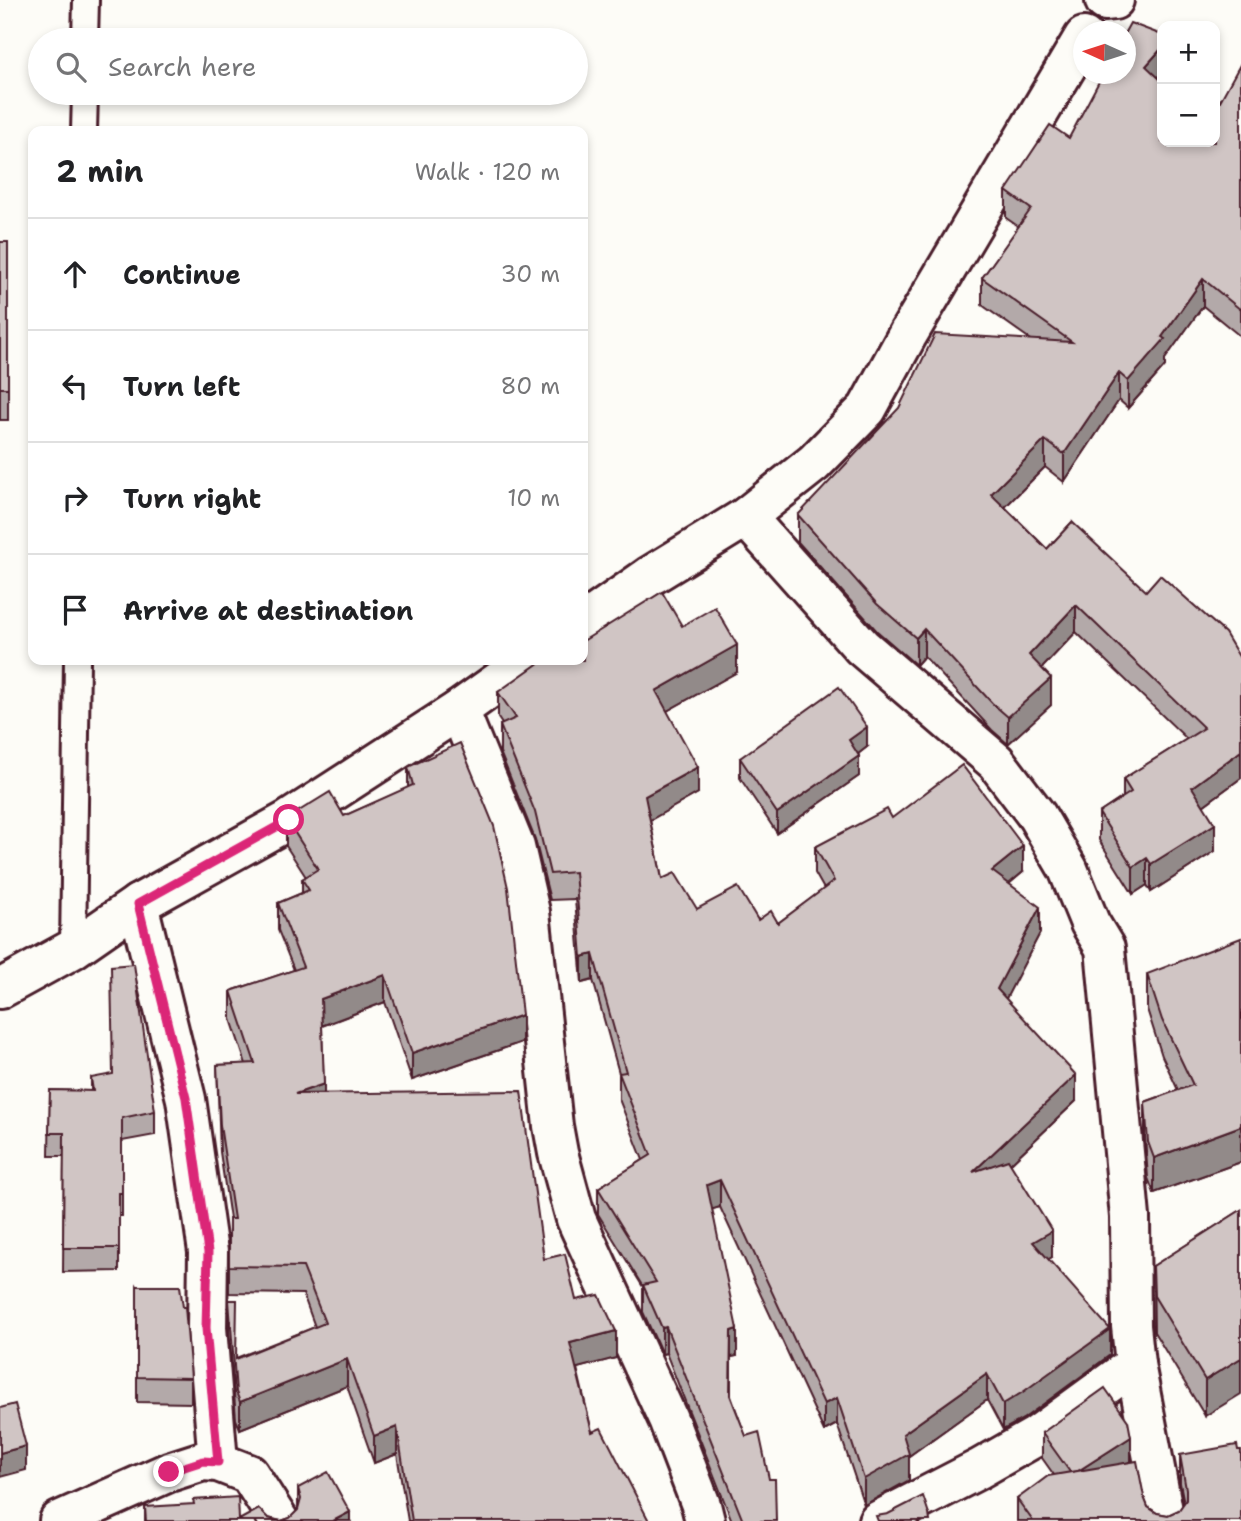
<!DOCTYPE html>
<html lang="en">
<head>
<meta charset="utf-8">
<style>
	:root { --surface:#fff; --page:#f2f2f2; --text:#202124; --muted:#757577; --line:#e0e0e0 }
	body { margin:0; font-family:"Shantell Sans",sans-serif; background:var(--page); color:var(--text) }
	.controls { position:absolute; right:21px; top:21px; display:grid; overflow:hidden; border-radius:14px; box-shadow:0 4px 10px #0003 }
	.controls button { width:63px; height:63px; display:grid; place-items:center; padding:0; border:0; border-bottom:2px solid var(--line); background:var(--surface); color:var(--text); font:35px sans-serif }
	.compass { position:absolute; left:1073px; top:21px; width:63px; height:63px; border-radius:50%; background:var(--surface); box-shadow:0 4px 10px #0003; rotate:273deg }
	.stop { position:absolute; width:21px; height:21px; margin:-16px; border:5px solid #db2777; border-radius:50%; background:#fff }
	.stop.end { background:#db2777; border-color:#fff; box-shadow:0 2px 7px #0008 }
	.list { margin:0; padding:0; list-style:none }
	h2 { display:flex; justify-content:space-between; align-items:center; height:91px; margin:0; padding:0 28px; font-size:30px }
	h2 small { font-size:23px; font-weight:400; color:var(--muted) }
	.list li { display:grid; grid-template-columns:46px 1fr auto; gap:21px; align-items:center; box-sizing:border-box; height:112px; padding:0 28px; border-top:2px solid var(--line) }
	.list b { display:block; font-size:26px; white-space:nowrap }
	.list em { font-size:23px; font-style:normal; color:var(--muted) }
	.icon { flex:none; width:38px; height:38px; fill:none; stroke:currentColor; stroke-width:2; stroke-linecap:round; stroke-linejoin:round }
	.map { position:relative; flex:none; width:1241px; height:1521px; overflow:hidden }
	.search { position:absolute; background:var(--surface); box-shadow:0 4px 10px #0003; left:28px; top:28px; width:560px; height:77px; display:flex; align-items:center; gap:18px; box-sizing:border-box; padding:0 24px; border-radius:38px; color:var(--muted); font-size:26px }
	.panel { position:absolute; background:var(--surface); box-shadow:0 4px 10px #0003; left:28px; top:126px; width:560px; height:539px; border-radius:14px }
	.map>svg:first-child { display:block }
</style>
</head>
<body>
<div class="map">
<svg width="1241" height="1521" viewBox="0 0 1241 1521">
	<rect width="100%" height="100%" fill="#fdfcf7"/>
	<filter id="ink" filterUnits="userSpaceOnUse"><feTurbulence type="fractalNoise" baseFrequency=".0143" numOctaves="2"/><feDisplacementMap in="SourceGraphic" scale="14" xChannelSelector="R" yChannelSelector="G"/><feConvolveMatrix kernelMatrix="1 2 1 2 8 2 1 2 1" color-interpolation-filters="sRGB"/></filter>
	<g filter="url(#ink)">
		<g fill="none" stroke-linecap="round" stroke-linejoin="round">
			<!-- lane casing -->
			<g stroke="#4a1f2b" stroke-width="30">
				<g id="lane">
					<polyline points="85,40 86,0"/>
					<polyline points="84,131 85,93"/>
					<polyline points="73,949 77,660"/>
				</g>
			</g>
			<!-- street casing -->
			<g stroke="#4a1f2b" stroke-width="44">
				<g id="street">
					<polyline points="746,517 862,647 996,762 1037,816 1068,869 1090,923 1105,948 1130,1217 1131,1326 1135,1364 1165,1521"/>
					<polyline points="583,623 650,576 746,517 814,463 867,409 908,334 1084,37"/>
					<polyline points="459,710 515,847 530,912 553,1126 558,1153 576,1219 668,1419 701,1505 705,1521"/>
					<polyline points="138,904 186,1099 208,1252 207,1328 218,1462"/>
					<polyline points="0,989 73,949 138,904 289,820 459,710 529,660"/>
					<polyline points="59,1521 169,1472 203,1461 218,1462 249,1474 279,1521"/>
					<polyline points="878,1521 979,1469 1035,1437 1135,1364"/>
				</g>
			</g>
			<!-- secondary casing -->
			<g stroke="#4a1f2b" stroke-width="44">
				<polyline id="secondary" points="1105,1 1114,0"/>
			</g>
			<!-- lane -->
			<use href="#lane" stroke="#fdfcf7" stroke-width="24"/>
			<!-- street -->
			<use href="#street" stroke="#fdfcf7" stroke-width="38"/>
			<!-- secondary -->
			<use href="#secondary" stroke="#fdfcf7" stroke-width="38"/>
		</g>
		<!-- wall -->
		<g fill="#b3a9a9" stroke="#4a1f2b" stroke-width="2">
			<polygon points="1241,63 1241,337 1203,306 1165,359 1165,366 1128,408 1119,400 1064,482 1045,467 1005,507 1047,549 1072,522 1241,778 1203,806 1215,851 1151,892 1147,885 1133,894 1099,840 1099,813 1123,797 1123,779 1187,739 1076,632 1042,668 1051,705 1008,744 992,730 924,656 916,665 877,631 798,542 798,515 1030,339 982,305 982,278 1019,227 1006,218 1006,191 1069,138 1159,78 1215,142"/>
			<rect x="0" y="242" width="8" height="178"/>
			<polygon points="682,626 737,672 667,711 698,793 650,820 662,879 697,909 778,923 824,889 815,873 815,847 892,818 1023,872 1009,884 1040,933 1005,999 1076,1101 1010,1164 1052,1257 1048,1259 1110,1355 1023,1419 1003,1430 987,1400 909,1456 909,1480 864,1505 837,1424 824,1431 720,1207 712,1209 737,1356 731,1357 731,1396 776,1521 732,1521 666,1353 662,1354 643,1312 643,1287 598,1214 598,1188 643,1160 619,1099 619,1073 593,980 582,983 575,899 550,900 535,839 500,752 500,725 502,724 498,718 498,692"/>
			<polygon points="867,747 858,754 859,776 777,833 740,778 740,758"/>
			<polygon points="408,767 522,1042 412,1080 385,1002 322,1026 324,1094 544,1259 576,1300 616,1358 577,1368 592,1432 649,1521 408,1521 397,1454 374,1463 347,1386 240,1429 236,1419 229,1328 229,1300 236,1358 315,1327 303,1294 229,1293 229,1219 230,1219 220,1152 217,1065 246,1064 231,1019 231,991 294,970 278,930 278,903 302,893 302,879 306,877 286,846 286,819 344,816 408,788"/>
			<polygon points="1147,974 1241,1162 1154,1193 1148,1178 1145,1137 1145,1102 1178,1090 1162,1056 1147,1009"/>
			<polygon points="91,1078 155,1111 155,1135 122,1141 122,1216 119,1216 119,1271 63,1272 64,1156 49,1156 50,1090 91,1091"/>
			<polygon points="1241,1210 1205,1416 1154,1332 1153,1266"/>
			<polygon points="137,1286 191,1378 191,1403 137,1402"/>
			<polygon points="1042,1433 1131,1462 1144,1497 1148,1507 1157,1513 1168,1515 1179,1510 1184,1503 1180,1483 1180,1455 1238,1450 1241,1521 1017,1521 1017,1499 1054,1475 1042,1458"/>
			<polygon points="298,1488 350,1521 145,1521 145,1507 239,1520 268,1518 281,1521 290,1518 298,1510"/>
		</g>
		<!-- shaded-wall -->
		<g fill="#928a89" stroke="#4a1f2b" stroke-width="2">
			<polygon points="1162,48 1162,75 1146,93 1146,66"/>
			<polygon points="1203,279 1203,306 1165,359 1165,366 1128,408 1128,381 1162,337"/>
			<polygon points="1119,373 1119,400 1064,482 1064,454"/>
			<polygon points="1045,440 1045,467 991,521 991,494"/>
			<polygon points="1076,605 1076,632 1029,682 1029,655"/>
			<polygon points="924,629 924,656 916,665 916,638"/>
			<polygon points="737,645 737,672 656,717 656,691"/>
			<polygon points="1051,678 1051,705 1008,744 1008,717"/>
			<polygon points="867,727 867,747 849,761 849,740"/>
			<polygon points="1241,751 1241,778 1192,814 1192,787"/>
			<polygon points="859,756 859,776 777,833 777,813"/>
			<polygon points="698,767 698,793 645,823 645,796"/>
			<polygon points="1215,824 1215,851 1151,892 1151,864"/>
			<polygon points="1023,846 1023,872 992,898 992,871"/>
			<polygon points="1147,858 1147,885 1133,894 1133,867"/>
			<polygon points="1040,907 1040,933 997,1016 997,989"/>
			<polygon points="593,954 593,980 582,983 582,957"/>
			<polygon points="385,975 385,1002 321,1026 321,999"/>
			<polygon points="522,1015 522,1042 412,1080 412,1053"/>
			<polygon points="1076,1075 1076,1101 973,1199 973,1172"/>
			<polygon points="324,1084 324,1111 295,1094"/>
			<polygon points="1241,1126 1241,1162 1154,1193 1154,1158"/>
			<polygon points="720,1180 720,1207 707,1211 707,1185"/>
			<polygon points="1052,1231 1052,1257 1033,1269 1033,1242"/>
			<polygon points="666,1327 666,1353 662,1354 662,1328"/>
			<polygon points="737,1329 737,1356 731,1357 731,1331"/>
			<polygon points="1110,1329 1110,1355 1023,1419 1003,1430 1003,1404"/>
			<polygon points="616,1331 616,1358 570,1370 570,1343"/>
			<polygon points="1241,1358 1241,1394 1205,1416 1205,1380"/>
			<polygon points="347,1359 347,1386 240,1429 240,1402"/>
			<polygon points="987,1374 987,1400 909,1456 909,1480 864,1505 864,1479 903,1434"/>
			<polygon points="837,1398 837,1424 824,1431 824,1404"/>
			<polygon points="397,1427 397,1454 374,1463 374,1436"/>
			<polygon points="1131,1437 1131,1462 1072,1475"/>
			<polygon points="26,1446 26,1470 0,1477 0,1453"/>
			<polygon points="350,1512 350,1521 333,1521"/>
		</g>
		<!-- building -->
		<g fill="#d0c5c4" stroke="#4a1f2b" stroke-width="2">
			<polygon points="1130,23 1162,35 1162,48 1146,66 1162,81 1162,142 1215,142 1215,110 1241,63 1241,310 1203,279 1162,337 1165,339 1128,381 1119,373 1064,454 1045,440 991,494 1047,549 1072,522 1146,591 1160,575 1225,633 1241,660 1241,751 1192,787 1215,824 1151,864 1147,858 1133,867 1099,813 1131,792 1123,779 1204,728 1076,605 1029,655 1051,678 1008,717 992,703 924,629 916,638 877,604 798,515 899,408 935,334 1072,342 982,278 1031,209 1006,191 1050,125 1069,138 1103,74 1125,74 1125,32"/>
			<rect x="0" y="242" width="8" height="146"/>
			<polygon points="662,592 682,626 715,607 737,645 656,691 698,767 645,796 662,879 675,873 697,909 738,887 758,920 771,911 778,923 834,881 815,847 887,809 892,818 962,765 1023,846 992,871 1040,907 997,989 1076,1075 973,1172 1008,1160 1052,1231 1033,1242 1110,1329 1023,1392 1003,1404 987,1374 903,1434 909,1454 864,1479 837,1398 824,1404 720,1180 707,1185 737,1329 731,1331 730,1395 746,1436 759,1432 769,1479 775,1479 776,1521 743,1521 666,1327 662,1328 643,1285 656,1282 598,1188 651,1155 619,1073 626,1072 593,954 582,957 575,872 550,874 535,812 500,725 516,718 498,692 543,660 583,660 583,641"/>
			<polygon points="839,687 867,727 849,740 859,756 777,813 740,758"/>
			<polygon points="460,743 494,826 508,888 522,1015 412,1053 385,975 321,999 324,1084 295,1094 521,1091 544,1259 565,1254 576,1300 599,1295 616,1331 570,1343 592,1432 601,1428 649,1521 412,1521 397,1427 374,1436 347,1359 240,1402 236,1392 229,1300 237,1300 236,1359 325,1323 303,1267 229,1266 229,1219 234,1219 220,1125 217,1065 255,1063 231,991 303,967 278,903 309,890 302,879 318,869 286,819 330,792 344,816 413,785 408,767"/>
			<polygon points="1241,938 1241,1126 1154,1158 1148,1142 1145,1102 1193,1085 1162,1020 1147,974"/>
			<polygon points="134,964 155,1111 122,1118 122,1193 119,1193 119,1248 63,1248 64,1133 49,1133 50,1090 93,1091 91,1078 113,1074 111,966"/>
			<polygon points="1241,1210 1241,1358 1205,1380 1154,1296 1153,1266"/>
			<polygon points="137,1286 180,1286 183,1307 185,1307 191,1378 137,1377"/>
			<polygon points="1105,1388 1128,1421 1131,1437 1078,1471 1070,1472 1042,1433"/>
			<polygon points="15,1404 26,1446 0,1453 0,1408"/>
			<polygon points="1237,1445 1238,1450 1241,1450 1241,1521 1033,1521 1017,1499 1048,1476 1137,1461 1144,1497 1148,1507 1157,1513 1168,1515 1179,1510 1186,1500 1186,1489 1180,1455"/>
			<polygon points="328,1472 350,1512 333,1521 146,1521 145,1507 194,1504 193,1500 238,1497 239,1520 259,1509 268,1518 281,1521 290,1518 298,1510 301,1499 298,1488"/>
			<polygon points="923,1496 929,1514 930,1521 878,1521 876,1516 888,1514"/>
		</g>
	</g>
	<g fill="none" stroke-linecap="round" stroke-linejoin="round" filter="url(#ink)">
		<!-- route -->
		<polyline stroke="#db2777" stroke-width="9" points="169,1472 203,1461 218,1462 206,1328 208,1252 186,1098 138,904 289,820"/>
	</g>
</svg>
<div class="controls">
<button>+</button>
<button>−</button>
</div>
<svg class="compass" viewBox="-18 -18 36 36"><path d="M0-13l5 13h-10z" fill="#e53935"/><path d="M0 13l5-13h-10z" fill="#757577"/></svg>
<div class="stop" style="left:289px;top:820px"></div>
<div class="stop end" style="left:169px;top:1472px"></div>
<div class="search"><svg class="icon" aria-label="search" viewBox="0 0 24 24"><circle cx="10" cy="10" r="6"/><path d="M15 15l6 6"/></svg>Search here</div>
<section class="panel">
<h2>2 min<small>Walk · 120 m</small></h2>
<ul class="list">
<li><svg class="icon" aria-label="ahead" viewBox="0 0 24 24"><path d="M12 20V5M6 11l6-6 6 6"/></svg><div><b>Continue</b></div><em>30 m</em></li>
<li><svg class="icon" aria-label="left" viewBox="0 0 24 24"><path d="M17 20v-9H6M10 6l-5 5 5 5"/></svg><div><b>Turn left</b></div><em>80 m</em></li>
<li><svg class="icon" aria-label="right" viewBox="0 0 24 24"><path d="M7 20v-9h11M14 6l5 5-5 5"/></svg><div><b>Turn right</b></div><em>10 m</em></li>
<li><svg class="icon" aria-label="arrive" viewBox="0 0 24 24"><path d="M6 21V4h12l-3 4 3 4H6"/></svg><div><b>Arrive at destination</b></div></li>
</ul>
</section>
</div>
</body>
</html>
